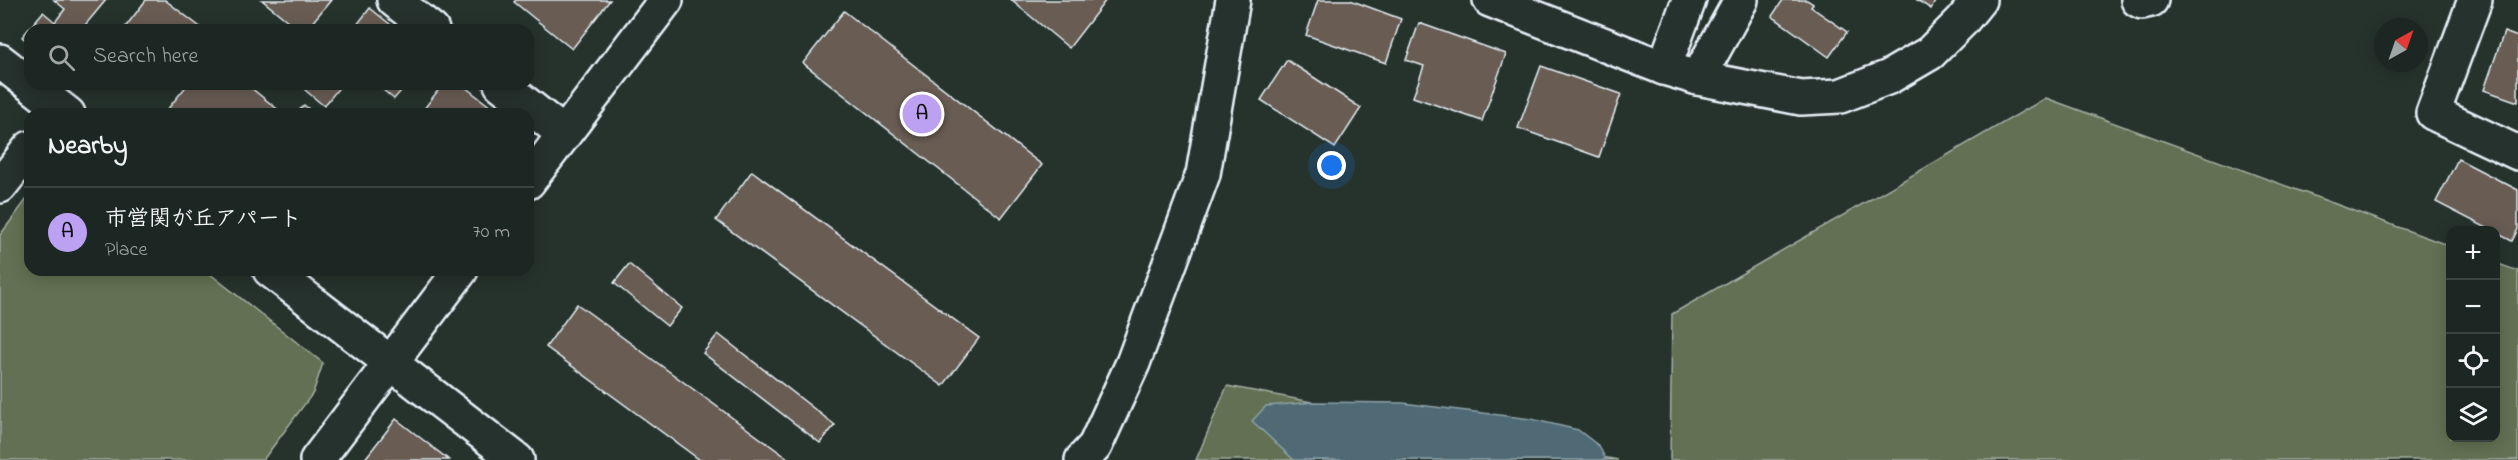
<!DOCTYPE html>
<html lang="en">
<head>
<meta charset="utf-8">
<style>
	:root { --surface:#1c2622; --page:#29322f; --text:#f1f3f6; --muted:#a0a5a5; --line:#3a4340; --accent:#bca0f2 }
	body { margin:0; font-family:"Indie Flower","Klee One",sans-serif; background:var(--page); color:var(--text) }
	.controls { position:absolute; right:18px; bottom:18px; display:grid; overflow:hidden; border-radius:12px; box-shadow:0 3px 15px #0003 }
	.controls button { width:54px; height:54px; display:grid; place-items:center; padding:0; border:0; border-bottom:2px solid var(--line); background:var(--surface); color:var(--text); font:30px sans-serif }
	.compass { position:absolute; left:2374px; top:18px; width:54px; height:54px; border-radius:50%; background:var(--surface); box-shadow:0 3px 15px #0003; rotate:40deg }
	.you { position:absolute; left:1332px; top:166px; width:21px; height:21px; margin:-15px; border:4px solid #fff; border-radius:50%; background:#1a73e8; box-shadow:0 0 0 9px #1a73e833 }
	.badge { display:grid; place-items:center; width:39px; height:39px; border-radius:50%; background:var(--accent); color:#111; font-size:20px; font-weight:700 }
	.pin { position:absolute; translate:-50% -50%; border:3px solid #fff; box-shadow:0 2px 6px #0006 }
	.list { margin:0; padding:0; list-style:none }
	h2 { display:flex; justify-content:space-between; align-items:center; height:78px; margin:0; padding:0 24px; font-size:26px }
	h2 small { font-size:20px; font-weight:400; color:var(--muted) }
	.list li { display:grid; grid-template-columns:39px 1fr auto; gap:18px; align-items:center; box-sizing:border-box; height:90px; padding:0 24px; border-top:2px solid var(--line) }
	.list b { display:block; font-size:22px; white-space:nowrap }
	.list p { margin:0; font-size:20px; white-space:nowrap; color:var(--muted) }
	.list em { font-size:20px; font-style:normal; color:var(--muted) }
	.icon { flex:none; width:33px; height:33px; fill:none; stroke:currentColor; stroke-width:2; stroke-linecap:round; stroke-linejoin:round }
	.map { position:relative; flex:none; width:2518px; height:460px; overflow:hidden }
	.search { position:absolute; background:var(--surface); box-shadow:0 3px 15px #0003; left:24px; top:24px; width:510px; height:66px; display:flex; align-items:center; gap:15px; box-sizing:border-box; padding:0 21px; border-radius:18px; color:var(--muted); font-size:22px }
	.panel { position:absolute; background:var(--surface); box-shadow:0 3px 15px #0003; left:24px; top:108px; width:510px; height:168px; border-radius:18px }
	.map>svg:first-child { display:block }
</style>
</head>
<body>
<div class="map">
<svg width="2518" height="460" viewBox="0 0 2518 460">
	<rect width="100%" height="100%" fill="#26332d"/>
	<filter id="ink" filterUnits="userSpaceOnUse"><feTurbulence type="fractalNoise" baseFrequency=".0167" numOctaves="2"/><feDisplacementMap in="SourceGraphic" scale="12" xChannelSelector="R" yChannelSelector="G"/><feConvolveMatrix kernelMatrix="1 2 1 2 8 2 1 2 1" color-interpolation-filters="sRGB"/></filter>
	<g filter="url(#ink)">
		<!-- green -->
		<g fill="#627152" stroke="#a5b1a5" stroke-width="1.5">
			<polygon points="2046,98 2450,246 2450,438 2496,438 2496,263 2518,271 2518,460 1670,460 1672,314"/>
			<polygon points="30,195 30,270 205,270 323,363 313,393 263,460 0,460 0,235"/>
			<polygon points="1227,386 1618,460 1196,460"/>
		</g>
		<!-- water -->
		<polygon fill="#4f6b75" stroke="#8ca1a9" stroke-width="1.5" points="1314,402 1403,403 1531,419 1578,430 1599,446 1606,460 1294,460 1252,421 1266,406"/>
		<!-- building -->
		<g fill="#675c52" stroke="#e8f1f8" stroke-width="1.5">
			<polygon points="54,0 106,0 81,30 30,30 30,44 22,37 43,12 55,22 65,9"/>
			<polygon points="146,0 165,0 204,30 123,30"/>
			<polygon points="262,0 331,0 306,30 299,30"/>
			<polygon points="516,0 610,0 572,49 514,2"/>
			<polygon points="1011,0 1106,0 1069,48"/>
			<polygon points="1318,0 1350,0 1401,19 1386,63 1306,35"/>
			<polygon points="1783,0 1807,0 1813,4 1811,7 1847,32 1829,57 1772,16"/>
			<polygon points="1917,0 1936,0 1931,9"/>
			<polygon points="370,8 397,30 353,30"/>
			<polygon points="844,11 1042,165 1001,218 803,63"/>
			<polygon points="1419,23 1506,54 1482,121 1413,97 1424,66 1406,60"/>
			<polygon points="2504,32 2518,37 2518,102 2484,90"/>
			<polygon points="1287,60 1361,108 1335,148 1261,100"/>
			<polygon points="1541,66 1621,94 1599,157 1518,128"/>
			<polygon points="188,84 246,84 281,112 279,114 172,114 167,110"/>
			<polygon points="310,84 342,84 324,106 305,90"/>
			<polygon points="376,84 407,84 394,99"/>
			<polygon points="443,84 461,84 500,114 420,114"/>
			<polygon points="304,105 315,114 296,114"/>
			<polygon points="2458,159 2518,190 2518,229 2512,241 2436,202"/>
			<polygon points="752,171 979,338 943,386 716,220"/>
			<polygon points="629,264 682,308 667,326 614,283"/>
			<polygon points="577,304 790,460 700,460 546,347"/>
			<polygon points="718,334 835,425 820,443 703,353"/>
			<polygon points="396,419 449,460 364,460"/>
		</g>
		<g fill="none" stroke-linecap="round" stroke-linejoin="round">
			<!-- minor casing -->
			<g stroke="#e8f1f8" stroke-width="38">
				<g id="minor">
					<polyline points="394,0 432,30"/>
					<polyline points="1490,0 1664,68 1698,78 1801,98 1840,96 1889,77 1930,53 1962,21 1979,0"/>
					<polyline points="2138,0 2142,2 2151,0"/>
					<polyline points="2475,0 2433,113 2518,153"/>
					<polyline points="0,61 68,114"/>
					<polyline points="1664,68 1689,0"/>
					<polyline points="1698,78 1741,0"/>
					<polyline points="501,84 564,134"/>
					<polyline points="528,182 666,0"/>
					<polyline points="0,186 30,148"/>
					<polyline points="270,270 517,460"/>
					<polyline points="317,460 461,270"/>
					<polyline points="1082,460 1095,446 1133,363 1203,174 1233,0"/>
				</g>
			</g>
			<!-- minor -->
			<use href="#minor" stroke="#26332d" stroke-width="33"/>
		</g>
	</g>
</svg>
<div class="controls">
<button>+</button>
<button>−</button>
<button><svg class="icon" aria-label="locate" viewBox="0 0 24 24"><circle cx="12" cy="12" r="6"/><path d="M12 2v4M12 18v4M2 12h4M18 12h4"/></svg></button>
<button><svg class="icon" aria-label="layers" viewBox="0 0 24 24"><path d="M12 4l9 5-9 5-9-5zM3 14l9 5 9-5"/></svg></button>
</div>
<svg class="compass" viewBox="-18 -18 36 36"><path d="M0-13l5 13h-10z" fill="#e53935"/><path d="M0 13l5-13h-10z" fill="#a0a5a5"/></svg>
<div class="you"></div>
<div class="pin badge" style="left:922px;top:114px">A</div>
<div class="search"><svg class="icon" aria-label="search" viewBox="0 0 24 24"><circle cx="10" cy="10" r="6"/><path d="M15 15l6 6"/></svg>Search here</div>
<section class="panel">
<h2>Nearby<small></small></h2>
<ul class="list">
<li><span class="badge">A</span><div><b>市営関が丘アパート</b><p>Place</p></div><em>70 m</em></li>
</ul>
</section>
</div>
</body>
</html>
